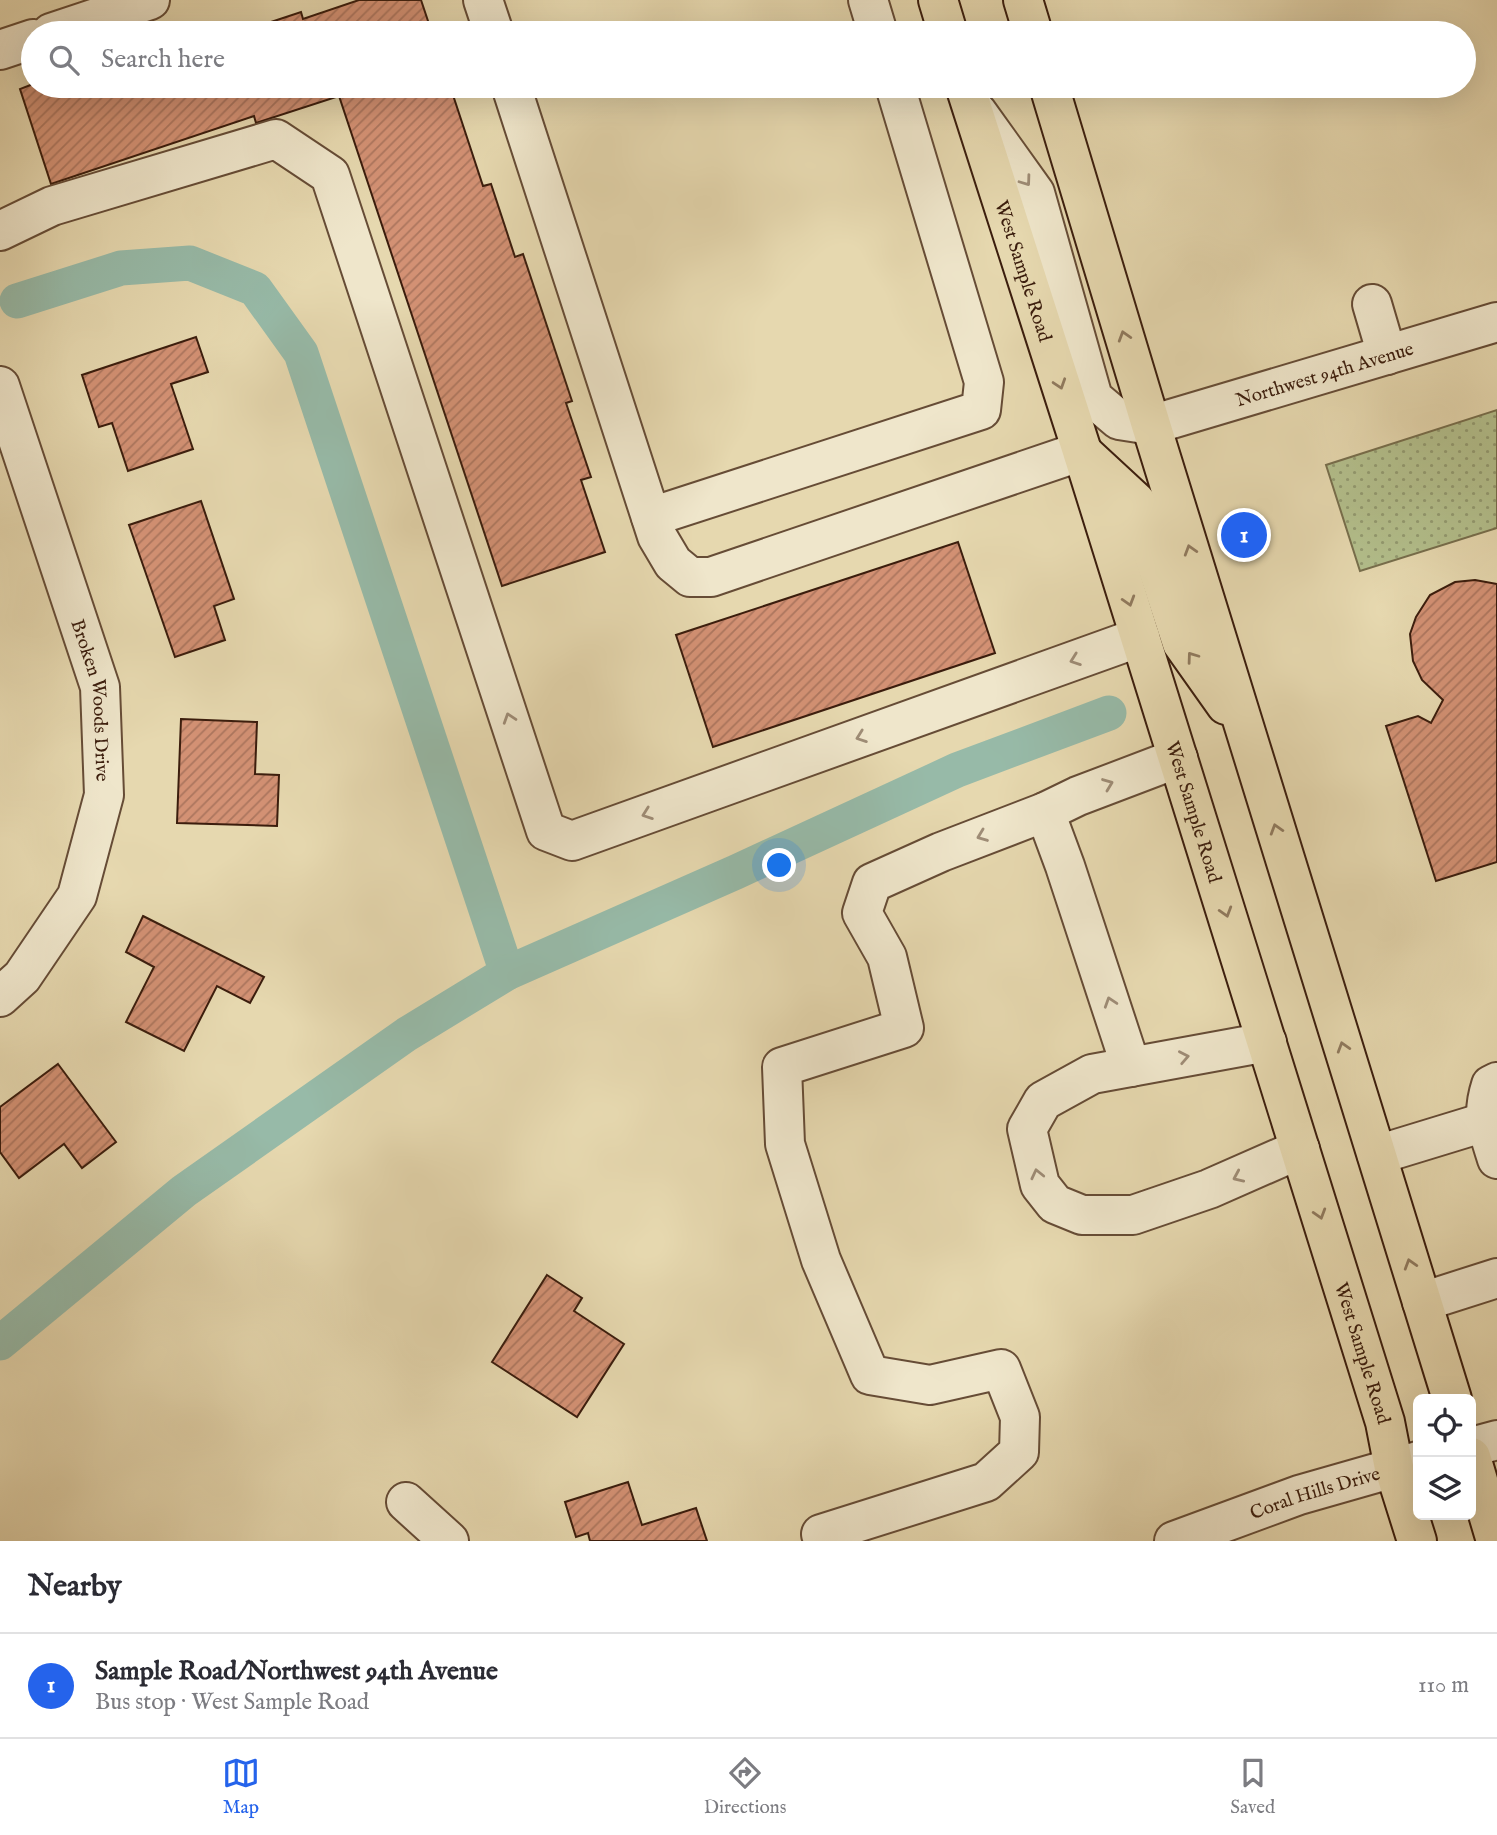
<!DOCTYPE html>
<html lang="en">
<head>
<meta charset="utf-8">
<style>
	:root { --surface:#fff; --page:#f7f7f7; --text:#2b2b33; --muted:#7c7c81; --line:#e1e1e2; --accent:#2563eb }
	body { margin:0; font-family:"IM FELL English",serif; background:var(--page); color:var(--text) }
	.controls { position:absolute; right:21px; bottom:21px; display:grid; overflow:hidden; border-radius:10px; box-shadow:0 7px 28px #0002 }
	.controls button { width:63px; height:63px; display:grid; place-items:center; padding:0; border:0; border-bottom:2px solid var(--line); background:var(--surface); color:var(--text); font:35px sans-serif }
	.you { position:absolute; left:780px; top:866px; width:24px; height:24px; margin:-18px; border:5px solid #fff; border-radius:50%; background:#1a73e8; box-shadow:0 0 0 10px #1a73e833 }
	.badge { display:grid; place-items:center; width:46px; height:46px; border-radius:50%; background:var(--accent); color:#fff; font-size:23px; font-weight:700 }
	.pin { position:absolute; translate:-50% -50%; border:4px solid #fff; box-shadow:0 2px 7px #0006 }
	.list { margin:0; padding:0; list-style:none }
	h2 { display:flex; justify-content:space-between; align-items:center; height:91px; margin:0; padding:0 28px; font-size:30px }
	h2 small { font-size:23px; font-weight:400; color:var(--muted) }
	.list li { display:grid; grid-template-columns:46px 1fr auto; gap:21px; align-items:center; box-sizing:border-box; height:105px; padding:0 28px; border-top:2px solid var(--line) }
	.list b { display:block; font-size:26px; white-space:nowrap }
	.list p { margin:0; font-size:23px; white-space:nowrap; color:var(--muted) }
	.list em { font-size:23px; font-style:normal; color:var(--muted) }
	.icon { flex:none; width:38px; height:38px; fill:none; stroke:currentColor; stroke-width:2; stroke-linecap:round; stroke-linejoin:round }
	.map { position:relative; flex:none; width:1497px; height:1541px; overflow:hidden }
	.search { position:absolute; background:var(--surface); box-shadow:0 7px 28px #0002; left:21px; right:21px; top:21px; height:77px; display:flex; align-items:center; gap:18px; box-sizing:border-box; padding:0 24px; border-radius:38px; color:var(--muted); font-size:26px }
	.sheet { height:196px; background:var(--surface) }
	nav { display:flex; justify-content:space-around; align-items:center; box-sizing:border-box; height:98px; border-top:2px solid var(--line); background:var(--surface); font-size:19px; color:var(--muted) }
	nav a { display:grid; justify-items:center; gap:4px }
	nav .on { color:var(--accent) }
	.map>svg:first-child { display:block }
</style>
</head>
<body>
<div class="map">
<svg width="1497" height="1541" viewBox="0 0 1497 1541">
	<defs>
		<pattern id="grass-dots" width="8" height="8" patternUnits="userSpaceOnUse" patternTransform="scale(1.75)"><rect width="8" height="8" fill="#b3bf8c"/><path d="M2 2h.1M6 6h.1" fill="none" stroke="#939b71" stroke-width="1.8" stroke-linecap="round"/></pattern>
		<pattern id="building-hatch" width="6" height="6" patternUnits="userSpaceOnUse" patternTransform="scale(1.75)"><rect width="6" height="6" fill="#d39174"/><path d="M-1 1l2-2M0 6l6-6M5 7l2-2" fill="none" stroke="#ac765e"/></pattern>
	</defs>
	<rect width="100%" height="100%" fill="#e6d8af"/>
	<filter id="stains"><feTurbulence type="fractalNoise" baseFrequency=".00286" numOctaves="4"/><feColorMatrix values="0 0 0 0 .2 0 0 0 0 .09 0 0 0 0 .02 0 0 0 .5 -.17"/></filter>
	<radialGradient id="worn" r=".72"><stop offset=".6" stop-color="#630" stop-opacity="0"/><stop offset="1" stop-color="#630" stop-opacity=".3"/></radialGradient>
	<!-- grass -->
	<polygon fill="url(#grass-dots)" stroke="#776e4c" stroke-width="2" points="1497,410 1497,528 1360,571 1326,465"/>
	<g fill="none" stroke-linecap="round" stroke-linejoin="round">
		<!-- canal -->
		<g stroke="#97baa8" stroke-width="35">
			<polyline points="17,301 121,268 190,263 255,289 301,353 507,973"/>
			<polyline points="0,1343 184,1191 407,1034 507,973 736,872 957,770 1109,713"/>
		</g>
	</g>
	<!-- building -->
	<g fill="url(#building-hatch)" stroke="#3b1d0d" stroke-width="2">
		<polygon points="359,0 421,0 432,33 238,33 301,12 303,19"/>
		<polygon points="33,84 33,86 450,86 483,186 491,184 515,257 523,254 572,401 566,403 591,477 581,480 605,552 502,586 339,96 256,123 254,116 51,184 20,89"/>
		<polygon points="196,337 208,372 171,384 193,449 128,471 112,423 99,427 82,375"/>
		<polygon points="201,501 234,599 214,606 225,640 175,657 129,525"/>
		<polygon points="958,542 995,653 713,747 676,635"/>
		<polygon points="1475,580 1497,584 1497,862 1436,881 1386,726 1418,716 1431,723 1443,700 1422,680 1413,661 1410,634 1416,617 1430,595 1455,582"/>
		<polygon points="181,719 257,722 255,774 279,775 277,826 177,823"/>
		<polygon points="143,916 264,977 250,1003 217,986 184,1051 126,1022 154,967 126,952"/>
		<polygon points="58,1064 116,1142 82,1168 64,1144 19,1178 0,1152 0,1107"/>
		<polygon points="547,1275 582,1298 574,1311 624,1344 577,1417 492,1362"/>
		<polygon points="628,1482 642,1525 696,1508 707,1541 590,1541 588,1533 576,1537 565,1502"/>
	</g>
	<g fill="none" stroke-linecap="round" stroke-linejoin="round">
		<!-- minor casing -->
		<g stroke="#664c36" stroke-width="42">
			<g id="minor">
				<polyline points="483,0 494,33"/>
				<polyline points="868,0 878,33"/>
				<polyline points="51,33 150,0"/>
				<polyline points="0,50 33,39"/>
				<polyline points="511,86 657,536 673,563 690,577 711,577 1082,451"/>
				<path id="s1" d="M 977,112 L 1035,193 L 1093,398 L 1119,420 L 1151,425 L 1497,322"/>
				<polyline points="0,231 52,206 276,139 330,175 546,831 572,841 1140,637"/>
				<polyline points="1372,304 1387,355"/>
				<path id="s2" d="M 0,386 L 100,687 L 104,795 L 77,896 L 22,977 L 0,997"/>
				<polyline points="651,517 981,410 984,382 895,86"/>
				<polyline points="1045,812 1065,866 1131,1067"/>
				<polyline points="1267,1042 1092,1074 1043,1101 1027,1129 1040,1185 1055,1204 1082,1215 1133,1215 1209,1189 1300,1149"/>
				<path d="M 1497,1082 L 1491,1085 C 1481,1116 1488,1130 1497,1159"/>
				<polyline points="1377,1155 1485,1122"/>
				<polyline points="1422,1302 1497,1278"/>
				<polyline points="1471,1447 1497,1440"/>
				<polyline points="406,1502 449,1541"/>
				<polyline points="826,1541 821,1534 986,1482 1019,1452 1020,1417 1001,1369 930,1385 870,1375 821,1260 785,1144 782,1067 904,1028 887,957 862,913 872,883 941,852 1045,812 1078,796 1178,758"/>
				<path id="s3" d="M 1174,1541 L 1299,1495 L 1418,1461"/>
			</g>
		</g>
		<!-- major casing -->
		<g stroke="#3b1d0d" stroke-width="42">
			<g id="major">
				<polyline points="938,0 948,33"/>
				<polyline points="1023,0 1033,33"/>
				<path id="s4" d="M 965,86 L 1082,451 L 1385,1422 L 1394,1468 L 1417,1541"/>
				<polyline points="1049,86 1151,425 1452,1399"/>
				<polyline points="1083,453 1136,502 1182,643 1226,705"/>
				<polyline points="1471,1457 1496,1541"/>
			</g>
		</g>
		<!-- minor -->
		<use href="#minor" stroke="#efe6cb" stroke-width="38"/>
		<!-- major -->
		<use href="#major" stroke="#e6d8af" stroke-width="38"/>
	</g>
	<!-- one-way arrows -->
	<defs><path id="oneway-chevron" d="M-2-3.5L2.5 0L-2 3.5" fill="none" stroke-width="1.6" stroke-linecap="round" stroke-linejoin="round" transform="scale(1.75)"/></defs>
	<g stroke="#9e8c76">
		<use href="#oneway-chevron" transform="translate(1026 181) rotate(54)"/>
		<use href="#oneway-chevron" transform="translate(1075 660) rotate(160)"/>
		<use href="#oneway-chevron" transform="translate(509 718) rotate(-108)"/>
		<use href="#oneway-chevron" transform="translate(861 737) rotate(160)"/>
		<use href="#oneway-chevron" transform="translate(1108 784) rotate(-21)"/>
		<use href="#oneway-chevron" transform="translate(647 814) rotate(160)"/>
		<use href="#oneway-chevron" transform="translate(982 836) rotate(159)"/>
		<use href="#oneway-chevron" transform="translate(1110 1002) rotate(-108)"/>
		<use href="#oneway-chevron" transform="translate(1184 1057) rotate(-11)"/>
		<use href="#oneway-chevron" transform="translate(1037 1174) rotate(-103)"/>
		<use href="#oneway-chevron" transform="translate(1238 1177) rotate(156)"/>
	</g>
	<g stroke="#907a5e">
		<use href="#oneway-chevron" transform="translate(1124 336) rotate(-107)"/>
		<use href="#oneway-chevron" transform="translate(1060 384) rotate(72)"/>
		<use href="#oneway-chevron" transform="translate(1190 550) rotate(-107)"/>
		<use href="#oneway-chevron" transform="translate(1129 601) rotate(73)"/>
		<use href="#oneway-chevron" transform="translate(1192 657) rotate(-126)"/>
		<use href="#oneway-chevron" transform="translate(1276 829) rotate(-107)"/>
		<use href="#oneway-chevron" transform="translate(1226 912) rotate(73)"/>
		<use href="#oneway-chevron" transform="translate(1343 1047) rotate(-107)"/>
		<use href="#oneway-chevron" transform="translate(1320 1214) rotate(73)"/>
		<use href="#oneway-chevron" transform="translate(1410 1264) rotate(-107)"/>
	</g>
	<g text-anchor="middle" stroke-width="5" stroke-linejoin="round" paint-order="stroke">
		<!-- street labels -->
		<g font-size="19" fill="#3b1d0d" stroke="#efe6cb">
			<text dy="7" stroke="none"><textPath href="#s4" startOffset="194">West Sample Road</textPath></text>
			<text dy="7" stroke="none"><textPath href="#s1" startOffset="560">Northwest 94th Avenue</textPath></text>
			<text dy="7" stroke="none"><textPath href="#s2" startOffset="329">Broken Woods Drive</textPath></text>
			<text dy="7" stroke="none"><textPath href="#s4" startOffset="761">West Sample Road</textPath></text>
			<text dy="7" stroke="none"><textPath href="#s4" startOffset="1328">West Sample Road</textPath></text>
			<text dy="7" stroke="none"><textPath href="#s3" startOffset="149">Coral Hills Drive</textPath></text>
		</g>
	</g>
	<rect width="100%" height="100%" filter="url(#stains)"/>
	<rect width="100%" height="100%" fill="url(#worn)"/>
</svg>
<div class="controls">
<button><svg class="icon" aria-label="locate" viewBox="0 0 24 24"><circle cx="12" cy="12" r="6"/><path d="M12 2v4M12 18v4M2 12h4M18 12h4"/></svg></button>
<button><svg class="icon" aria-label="layers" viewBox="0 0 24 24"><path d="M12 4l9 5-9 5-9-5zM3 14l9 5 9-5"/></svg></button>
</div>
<div class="you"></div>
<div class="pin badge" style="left:1244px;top:535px">1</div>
<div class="search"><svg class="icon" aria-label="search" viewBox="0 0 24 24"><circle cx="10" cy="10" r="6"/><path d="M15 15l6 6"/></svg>Search here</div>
</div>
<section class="sheet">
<h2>Nearby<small></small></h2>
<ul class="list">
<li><span class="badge">1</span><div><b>Sample Road/Northwest 94th Avenue</b><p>Bus stop · West Sample Road</p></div><em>110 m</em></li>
</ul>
</section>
<nav>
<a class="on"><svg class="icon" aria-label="map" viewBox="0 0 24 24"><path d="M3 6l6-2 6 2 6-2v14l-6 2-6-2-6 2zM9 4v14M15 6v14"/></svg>Map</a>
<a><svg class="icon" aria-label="directions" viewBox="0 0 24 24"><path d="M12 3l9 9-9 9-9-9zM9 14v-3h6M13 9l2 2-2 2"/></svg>Directions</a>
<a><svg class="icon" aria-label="saved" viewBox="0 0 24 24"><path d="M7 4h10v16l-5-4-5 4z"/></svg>Saved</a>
</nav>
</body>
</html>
